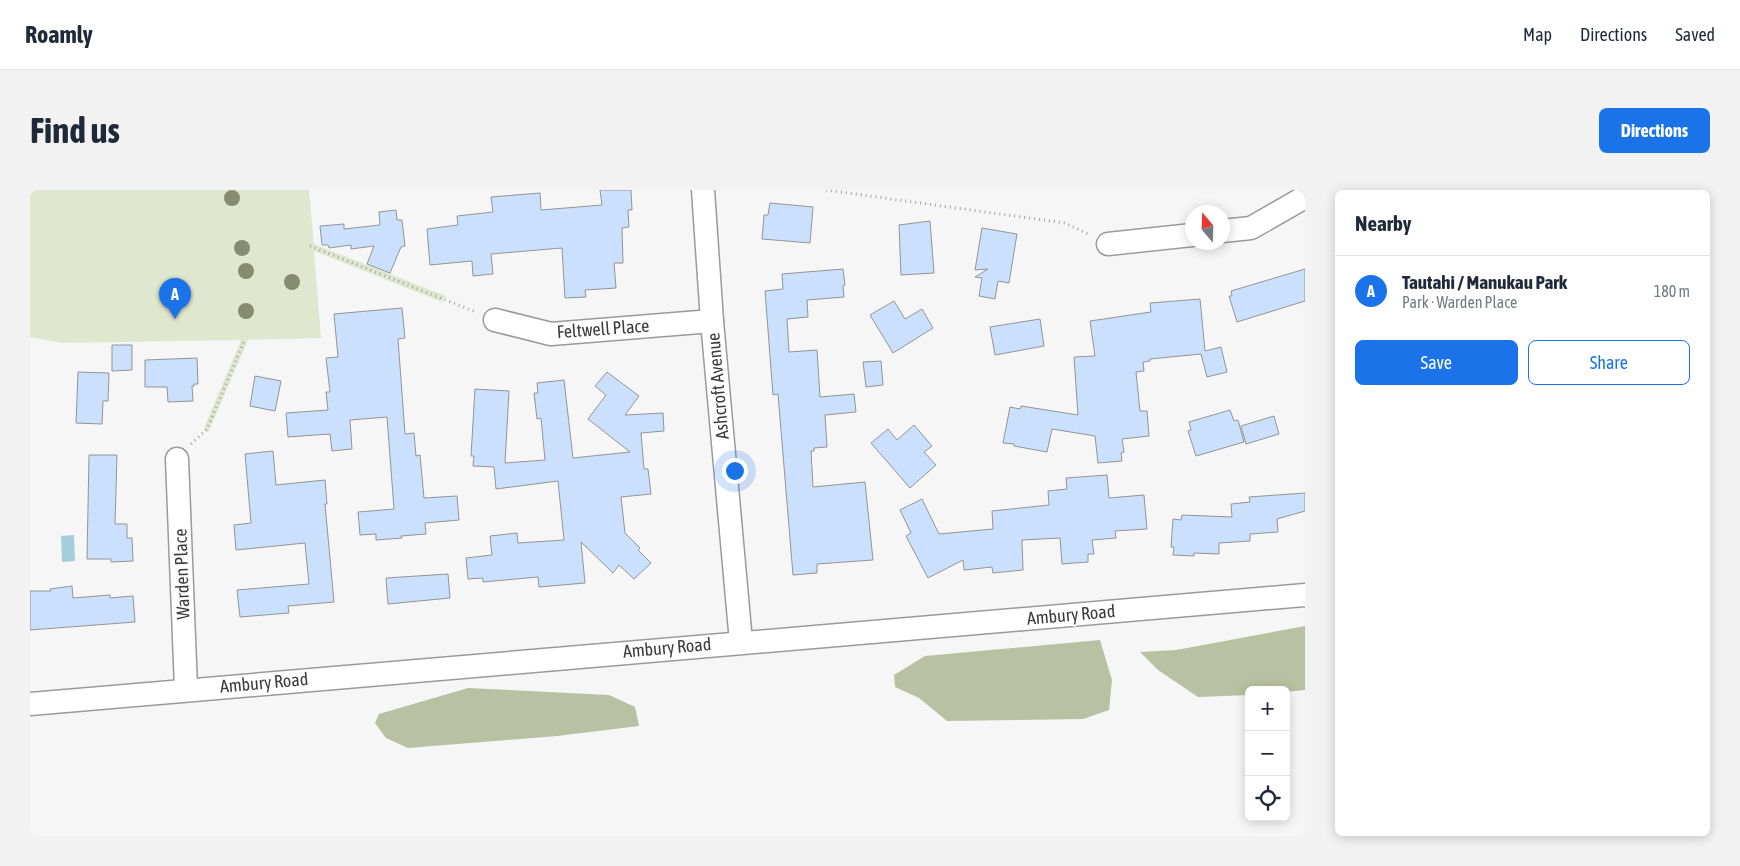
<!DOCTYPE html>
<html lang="en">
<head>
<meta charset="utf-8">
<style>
	:root { --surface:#fff; --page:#f2f2f3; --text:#1f2937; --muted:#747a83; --line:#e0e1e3; --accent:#1a73e8 }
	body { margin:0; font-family:"Asap Condensed",sans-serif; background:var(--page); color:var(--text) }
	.controls { position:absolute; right:15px; bottom:15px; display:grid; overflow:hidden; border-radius:8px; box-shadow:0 2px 12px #0003 }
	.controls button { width:45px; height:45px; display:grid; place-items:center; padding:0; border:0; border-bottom:1px solid var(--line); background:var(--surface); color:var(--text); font:25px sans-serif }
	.compass { position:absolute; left:1155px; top:15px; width:45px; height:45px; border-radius:50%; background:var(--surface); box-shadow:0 2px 12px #0003; rotate:341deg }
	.you { position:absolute; left:704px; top:280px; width:18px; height:18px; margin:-12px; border:4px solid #fff; border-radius:50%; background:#1a73e8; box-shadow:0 0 0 8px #1a73e833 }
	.badge { display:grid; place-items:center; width:32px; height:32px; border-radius:50%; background:var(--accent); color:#fff; font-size:16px; font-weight:700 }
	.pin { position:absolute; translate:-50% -41px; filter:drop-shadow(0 1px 2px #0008) }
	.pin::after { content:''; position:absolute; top:26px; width:18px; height:15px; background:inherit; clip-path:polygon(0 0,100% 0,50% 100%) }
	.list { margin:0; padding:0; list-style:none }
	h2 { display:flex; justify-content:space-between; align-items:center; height:65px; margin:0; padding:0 20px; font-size:21px }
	h2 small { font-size:16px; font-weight:400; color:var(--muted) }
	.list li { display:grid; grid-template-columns:32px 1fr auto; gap:15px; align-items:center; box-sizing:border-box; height:70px; padding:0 20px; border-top:1px solid var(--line) }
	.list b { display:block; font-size:19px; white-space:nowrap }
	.list p { margin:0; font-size:16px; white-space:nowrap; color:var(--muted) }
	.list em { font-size:16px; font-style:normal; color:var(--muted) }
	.actions { display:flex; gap:10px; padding:15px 20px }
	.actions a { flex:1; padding:11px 0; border:1px solid var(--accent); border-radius:8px; text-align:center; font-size:18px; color:var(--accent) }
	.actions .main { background:var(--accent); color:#fff }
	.icon { flex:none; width:28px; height:28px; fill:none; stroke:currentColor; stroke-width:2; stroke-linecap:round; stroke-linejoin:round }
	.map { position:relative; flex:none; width:1275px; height:646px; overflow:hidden; border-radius:8px }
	header { display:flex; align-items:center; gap:30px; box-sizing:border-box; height:70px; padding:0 25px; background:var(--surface); border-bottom:1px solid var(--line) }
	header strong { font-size:24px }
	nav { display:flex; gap:28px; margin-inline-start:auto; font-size:18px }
	.intro { display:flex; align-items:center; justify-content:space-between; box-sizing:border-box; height:120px; padding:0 30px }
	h1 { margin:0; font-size:35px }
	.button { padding:12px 22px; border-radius:8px; background:var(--accent); color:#fff; font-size:18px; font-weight:700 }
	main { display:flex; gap:30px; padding:0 30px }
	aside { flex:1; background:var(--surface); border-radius:8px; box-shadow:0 2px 12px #0003 }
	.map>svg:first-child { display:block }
</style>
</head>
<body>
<header>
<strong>Roamly</strong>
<nav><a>Map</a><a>Directions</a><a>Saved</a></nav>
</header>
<div class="intro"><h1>Find us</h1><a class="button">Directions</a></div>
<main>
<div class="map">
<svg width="1275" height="646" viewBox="0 0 1275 646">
	<rect width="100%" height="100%" fill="#f6f6f7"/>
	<!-- green -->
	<polygon fill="#e0e7cf" points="0,0 279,0 284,54 416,106 412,112 284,61 291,148 218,150 178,243 174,238 211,150 32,153 0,147"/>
	<!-- forest -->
	<g fill="#b8c1a1">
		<polygon points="1275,436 1275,500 1256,502 1256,500 1219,500 1219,505 1168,507 1128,480 1110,462 1146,460"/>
		<polygon points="1070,450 1082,490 1079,520 1053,529 917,531 889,508 865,497 864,485 895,466"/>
		<polygon points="438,498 579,505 605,517 609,536 527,546 378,558 356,548 345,533 349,524"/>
	</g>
	<!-- water -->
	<polygon fill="#a6cdda" points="44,345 45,371 32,372 31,346"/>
	<!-- building -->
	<g fill="#cbe0fd" stroke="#939495">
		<polygon points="570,0 601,0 602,20 598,20 599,37 592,38 593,73 584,73 586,98 555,100 556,107 535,108 532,58 461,64 463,84 443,86 442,71 400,75 397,39 428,35 427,26 463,22 461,7 510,3 511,20 572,15"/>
		<polygon points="740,13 783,17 780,53 732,49 734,25 738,25"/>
		<polygon points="366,20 367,30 372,30 375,56 371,57 360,83 337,74 344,56 321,59 321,55 299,58 298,55 292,55 290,36 314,34 314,39 350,35 349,22"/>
		<polygon points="900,31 904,83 871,85 869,35"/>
		<polygon points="952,38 987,44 979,93 968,91 965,109 949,106 952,88 945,87 958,79 945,80"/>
		<polygon points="813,79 815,95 813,96 814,107 777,110 778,127 757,129 759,162 787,160 790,207 824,204 826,222 795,225 797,257 784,258 784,261 781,261 783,297 835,292 843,370 787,374 787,383 763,385 748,204 743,205 735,101 753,99 752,84"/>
		<polygon points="1275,79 1275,111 1207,132 1199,106 1202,106 1201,101"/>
		<polygon points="1170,109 1175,161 1191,157 1197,182 1177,187 1171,164 1120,169 1120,171 1113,172 1114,181 1106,182 1110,221 1117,221 1119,246 1092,249 1094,262 1091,263 1092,271 1068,273 1065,246 1022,239 1017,262 984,256 984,254 973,253 980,217 990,219 991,216 1048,225 1044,167 1065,166 1060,131 1121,122 1120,113"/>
		<polygon points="864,111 875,129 892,119 903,138 863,163 840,125"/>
		<polygon points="372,118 375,148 368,149 375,244 384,243 386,266 390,265 394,308 427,306 429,330 395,333 396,344 371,346 372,348 346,350 346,344 330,345 328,322 364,319 357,227 320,230 322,259 302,261 300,244 258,247 256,223 298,220 296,202 300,202 296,168 308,167 304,124"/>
		<polygon points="1010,129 1014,156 965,165 960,137"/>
		<polygon points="82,155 102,155 102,180 82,181"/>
		<polygon points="167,168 168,194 164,194 164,196 162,196 163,211 138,212 137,197 115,197 115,170"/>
		<polygon points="851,171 853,195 836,197 833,172"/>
		<polygon points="48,182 79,183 78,211 73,211 72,234 46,233"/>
		<polygon points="577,182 609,206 595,225 633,223 634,241 611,243 614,279 618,279 621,304 591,307 595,343 610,358 608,360 621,373 604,389 589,375 583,383 551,352 555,393 509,397 508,387 453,392 453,388 438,389 436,368 462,365 460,346 487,343 488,353 534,350 528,291 466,299 464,277 443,276 444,266 441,266 445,199 479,201 475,273 515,270 511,228 507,229 504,203 508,203 507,193 534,190 543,268 600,262 558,229 576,205 565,196"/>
		<polygon points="225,186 251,191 245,221 220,216"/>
		<polygon points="1200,220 1204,231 1208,230 1214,252 1166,266 1158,241 1161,240 1159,232"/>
		<polygon points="1244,226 1249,244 1216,254 1211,236"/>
		<polygon points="884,235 902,256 894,262 906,275 880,298 841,253 858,239 867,250"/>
		<polygon points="243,261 246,295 295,290 297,314 295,314 304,412 258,416 259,423 210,427 207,400 279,394 275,353 206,360 204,335 221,333 215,264"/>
		<polygon points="59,265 87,265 85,334 97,334 97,348 102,348 103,371 81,372 81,369 57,369"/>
		<polygon points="1077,285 1079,308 1114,305 1117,339 1085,341 1086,348 1062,350 1064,364 1058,364 1058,372 1032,374 1030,348 992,350 993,380 963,383 962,377 934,380 933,370 898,388 876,346 881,343 870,320 892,309 909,344 963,339 962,321 1019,315 1018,301 1037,299 1036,288"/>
		<polygon points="1275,303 1275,321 1247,329 1248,342 1220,344 1220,351 1189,353 1189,364 1164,363 1164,366 1143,365 1144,357 1141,357 1143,329 1151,330 1152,325 1202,327 1201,314 1220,312 1219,307"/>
		<polygon points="418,384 420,408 358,414 356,388"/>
		<polygon points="42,396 43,408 80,405 80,408 103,406 105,432 0,440 0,401 21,401 20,399"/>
	</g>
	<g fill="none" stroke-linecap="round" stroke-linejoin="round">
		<!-- minor casing -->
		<g stroke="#999a9b" stroke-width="25">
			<g id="minor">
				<polyline points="673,0 682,131 711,452"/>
				<polyline points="1192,41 1221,38 1275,7"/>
				<polyline points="1078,54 1162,45"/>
				<polyline points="465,130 521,144 682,131"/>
				<polyline points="147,269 156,499"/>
				<polyline points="0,514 1275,405"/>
			</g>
		</g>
		<!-- path -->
		<g stroke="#a1a1a2" stroke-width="3" stroke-dasharray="1 4" stroke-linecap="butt">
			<polyline points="796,0 1035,33 1060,45"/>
			<polyline points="280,56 446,122"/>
			<polyline points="161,254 177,239 215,149"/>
		</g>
		<!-- minor -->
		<use href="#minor" stroke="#fff" stroke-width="22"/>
	</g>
	<!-- trees -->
	<g fill="#878c6f">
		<circle cx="202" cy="8" r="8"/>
		<circle cx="212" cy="58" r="8"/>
		<circle cx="216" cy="81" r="8"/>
		<circle cx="262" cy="92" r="8"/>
		<circle cx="216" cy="121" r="8"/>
	</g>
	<g text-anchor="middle" stroke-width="4" stroke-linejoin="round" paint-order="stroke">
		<!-- street labels -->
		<g font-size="18" fill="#3b3b3b" stroke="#fff">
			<text transform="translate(573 139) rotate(-4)" y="6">Feltwell Place</text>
			<text transform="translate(688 196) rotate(-95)" y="6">Ashcroft Avenue</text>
			<text transform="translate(152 384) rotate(-92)" y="6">Warden Place</text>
			<text transform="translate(1041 425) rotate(-5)" y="6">Ambury Road</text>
			<text transform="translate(637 458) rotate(-5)" y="6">Ambury Road</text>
			<text transform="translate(234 493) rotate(-5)" y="6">Ambury Road</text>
		</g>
	</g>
</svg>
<div class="controls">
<button>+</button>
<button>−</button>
<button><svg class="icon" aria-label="locate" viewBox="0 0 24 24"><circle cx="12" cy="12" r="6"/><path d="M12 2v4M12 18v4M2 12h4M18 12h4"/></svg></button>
</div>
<svg class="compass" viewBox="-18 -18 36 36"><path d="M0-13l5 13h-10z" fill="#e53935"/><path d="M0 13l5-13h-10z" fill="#747a83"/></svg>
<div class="you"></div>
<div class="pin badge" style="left:145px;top:129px">A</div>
</div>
<aside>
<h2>Nearby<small></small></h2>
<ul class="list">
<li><span class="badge">A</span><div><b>Tautahi / Manukau Park</b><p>Park · Warden Place</p></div><em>180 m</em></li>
</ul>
<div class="actions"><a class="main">Save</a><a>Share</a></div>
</aside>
</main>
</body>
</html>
